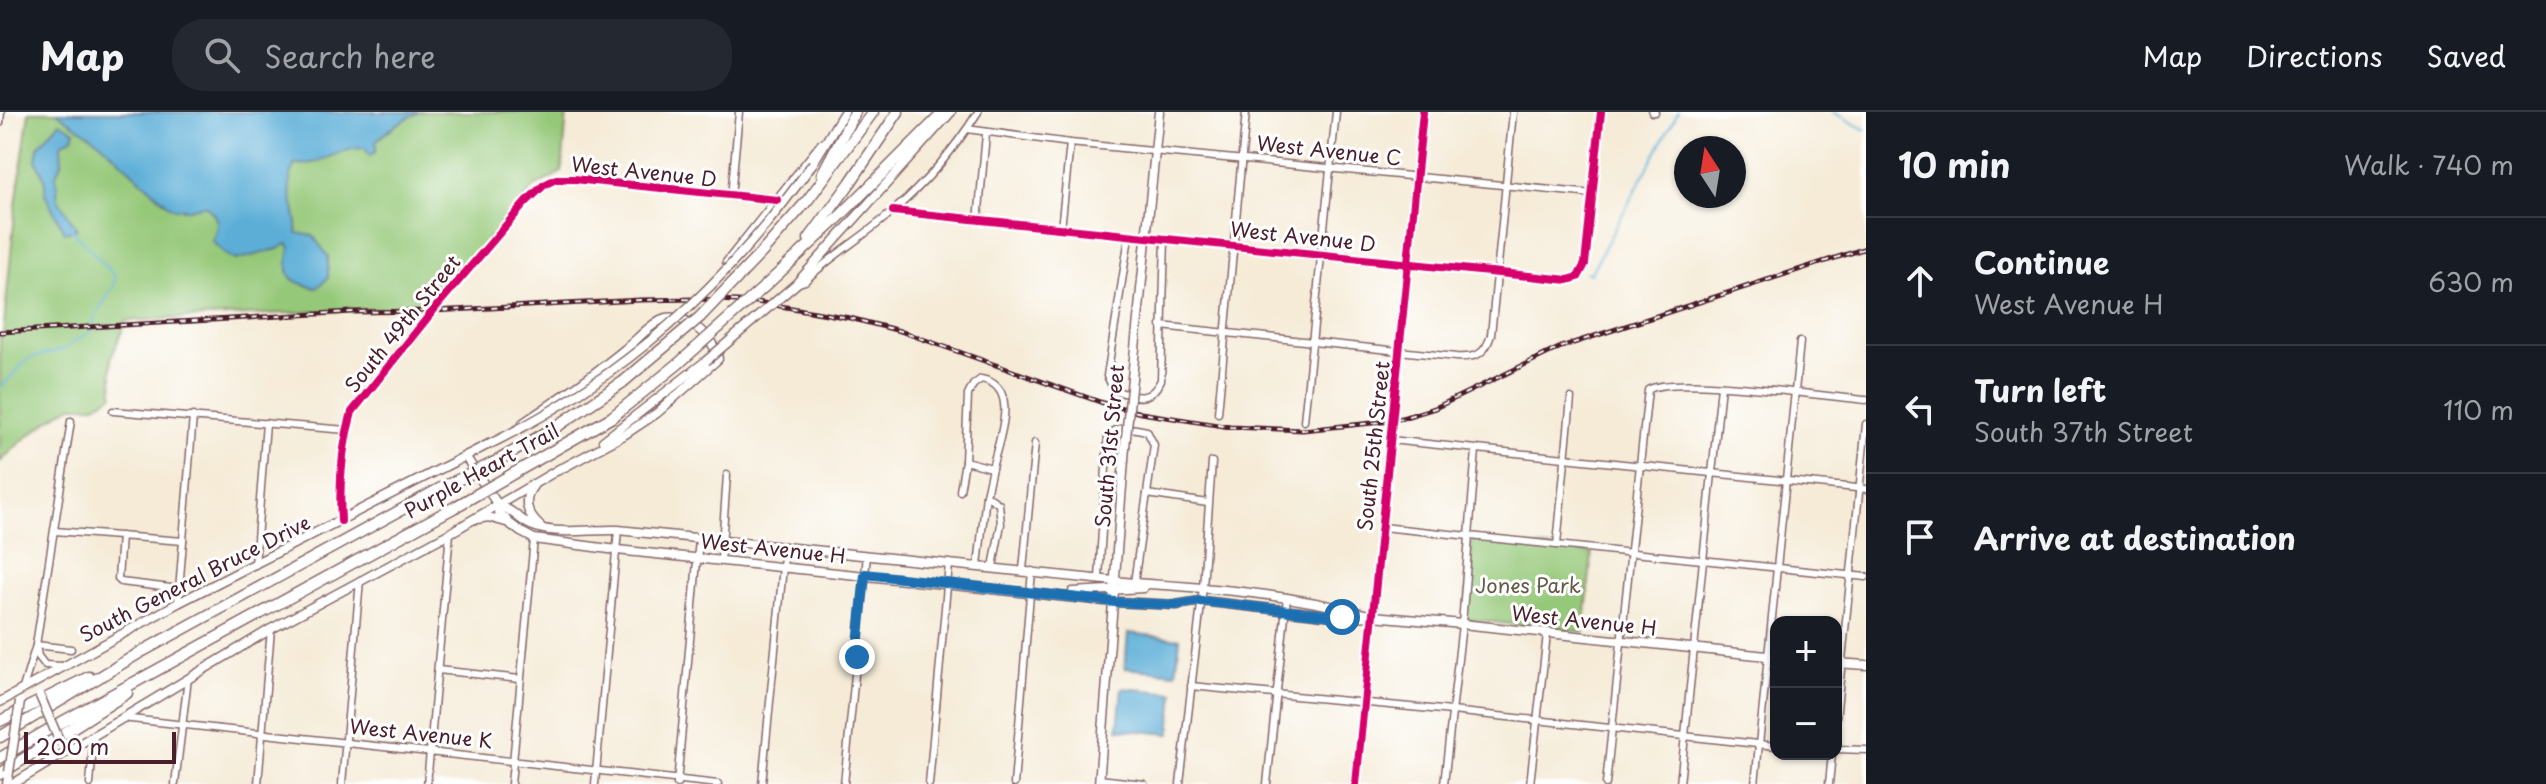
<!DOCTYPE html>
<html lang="en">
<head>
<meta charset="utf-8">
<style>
	:root { --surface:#171b24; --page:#242831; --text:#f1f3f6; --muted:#9ea1a6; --line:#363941 }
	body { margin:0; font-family:"Playpen Sans",sans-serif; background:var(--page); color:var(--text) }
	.controls { position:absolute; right:24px; bottom:24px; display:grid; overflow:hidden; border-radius:16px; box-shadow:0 2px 6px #0004 }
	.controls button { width:72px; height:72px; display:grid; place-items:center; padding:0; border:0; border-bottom:2px solid var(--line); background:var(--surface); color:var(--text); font:40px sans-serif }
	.compass { position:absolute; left:1674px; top:24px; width:72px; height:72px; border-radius:50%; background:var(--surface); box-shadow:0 2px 6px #0004; rotate:348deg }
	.scale { position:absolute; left:24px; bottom:20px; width:152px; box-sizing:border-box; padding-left:8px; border:4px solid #4a1f2b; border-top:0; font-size:22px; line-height:28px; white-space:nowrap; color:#4a1f2b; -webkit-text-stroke:6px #fff; paint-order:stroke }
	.stop { position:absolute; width:24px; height:24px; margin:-18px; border:6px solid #1f6fb2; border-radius:50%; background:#fff }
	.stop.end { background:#1f6fb2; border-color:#fff; box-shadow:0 2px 8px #0008 }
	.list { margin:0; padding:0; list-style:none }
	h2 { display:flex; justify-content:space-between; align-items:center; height:104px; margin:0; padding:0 32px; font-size:34px }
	h2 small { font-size:26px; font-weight:400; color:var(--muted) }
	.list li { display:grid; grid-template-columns:52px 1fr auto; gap:24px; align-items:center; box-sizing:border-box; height:128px; padding:0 32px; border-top:2px solid var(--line) }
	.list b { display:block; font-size:30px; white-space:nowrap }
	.list p { margin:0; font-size:26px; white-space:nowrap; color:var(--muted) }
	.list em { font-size:26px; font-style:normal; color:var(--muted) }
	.icon { flex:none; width:44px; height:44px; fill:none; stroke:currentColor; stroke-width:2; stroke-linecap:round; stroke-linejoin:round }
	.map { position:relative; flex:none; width:1866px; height:672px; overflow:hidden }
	header { display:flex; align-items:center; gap:48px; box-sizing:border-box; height:112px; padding:0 40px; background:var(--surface); border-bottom:2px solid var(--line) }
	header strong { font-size:38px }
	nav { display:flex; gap:44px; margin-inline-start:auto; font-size:28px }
	.search { width:560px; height:72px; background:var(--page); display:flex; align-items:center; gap:20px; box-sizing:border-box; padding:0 28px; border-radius:32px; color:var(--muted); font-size:30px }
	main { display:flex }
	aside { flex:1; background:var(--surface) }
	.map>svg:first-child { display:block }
</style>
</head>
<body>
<header>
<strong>Map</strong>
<div class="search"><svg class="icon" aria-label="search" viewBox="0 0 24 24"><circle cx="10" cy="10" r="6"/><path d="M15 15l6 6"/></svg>Search here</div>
<nav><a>Map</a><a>Directions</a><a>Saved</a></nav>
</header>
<main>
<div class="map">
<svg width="1866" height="672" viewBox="0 0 1866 672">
	<rect width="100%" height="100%" fill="#fff"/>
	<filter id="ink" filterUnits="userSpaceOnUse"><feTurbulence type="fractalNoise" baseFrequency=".0125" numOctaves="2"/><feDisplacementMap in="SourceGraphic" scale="16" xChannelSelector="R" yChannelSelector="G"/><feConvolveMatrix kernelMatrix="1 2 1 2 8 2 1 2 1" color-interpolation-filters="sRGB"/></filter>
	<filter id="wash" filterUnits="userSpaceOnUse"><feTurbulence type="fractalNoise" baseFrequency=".006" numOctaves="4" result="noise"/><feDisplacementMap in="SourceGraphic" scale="32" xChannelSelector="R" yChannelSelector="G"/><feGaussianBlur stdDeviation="1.8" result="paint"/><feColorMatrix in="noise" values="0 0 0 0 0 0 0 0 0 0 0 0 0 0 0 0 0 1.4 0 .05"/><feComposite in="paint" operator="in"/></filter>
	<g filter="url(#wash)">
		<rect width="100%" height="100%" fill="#f5ebd7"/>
		<!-- green -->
		<g fill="#95c878" stroke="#707452" stroke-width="2">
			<polygon points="29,0 567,0 562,60 534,75 431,194 126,209 111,246 113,283 94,294 72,294 58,302 23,328 0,350 0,225 3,224 15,100"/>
			<polygon points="1472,428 1592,441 1584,520 1464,507"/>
		</g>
		<!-- water -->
		<g fill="#5caed7" stroke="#536681" stroke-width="2">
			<path d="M 57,0 L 420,0 C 403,7 390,16 376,29 L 376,39 L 370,44 L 365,36 C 339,35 320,56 295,52 C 281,80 300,96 297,121 L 313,124 L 328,144 L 328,166 L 317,176 C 286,170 285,163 290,135 L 287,132 L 278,137 L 236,148 L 226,143 L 212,129 C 220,112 219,104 204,93 L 189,97 L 173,96 C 148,77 126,53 102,32 C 87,19 72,13 57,0 Z"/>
			<polygon points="60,10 75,19 73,25 61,32 62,49 56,63 58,87 77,117 65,121 45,82 45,67 36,49 38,35"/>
			<polygon points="1128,521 1180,527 1176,561 1125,556"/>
			<polygon points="1122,576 1174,581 1170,622 1118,617"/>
		</g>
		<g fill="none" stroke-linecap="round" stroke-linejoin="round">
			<!-- stream -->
			<g stroke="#5caed7" stroke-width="2">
				<polyline points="1833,0 1866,18"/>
				<polyline points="1586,160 1590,162 1678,0"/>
				<polyline points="0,276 28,247 65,237 67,234 90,220 96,202 114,174 115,164 70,116"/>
			</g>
		</g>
	</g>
	<g filter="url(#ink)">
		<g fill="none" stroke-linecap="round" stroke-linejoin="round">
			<!-- street casing -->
			<g stroke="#866667" stroke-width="9">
				<g id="street">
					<polyline points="1652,0 1655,0"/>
					<polyline points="0,11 1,0"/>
					<polyline points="967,17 1070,31 1593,82"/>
					<polyline points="731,85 739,0"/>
					<polyline points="893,99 1568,168 1578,165 1585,152 1601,0"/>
					<polyline points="978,109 986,22"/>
					<polyline points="1061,117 1070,31"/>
					<path d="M 1129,125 L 1107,264 L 1114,278 C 1135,285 1149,292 1161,268 L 1165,127"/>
					<polyline points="726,150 821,31"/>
					<path d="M 796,172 L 805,169 C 832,143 865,124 893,99 C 927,70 954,38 978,0"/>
					<path d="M 1161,214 L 1456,245 C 1476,246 1485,243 1491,223 L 1513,0"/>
					<polyline points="113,299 347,318"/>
					<polyline points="1218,301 1246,0"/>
					<polyline points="1304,309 1336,0"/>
					<polyline points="1390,328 1866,377"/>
					<polyline points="965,349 992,356 986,383 999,392 1001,412 993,455"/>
					<path d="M 960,379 L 965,349 L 968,283 L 973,273 L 981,267 C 1022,274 998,330 992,356"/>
					<polyline points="1147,382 1208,391"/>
					<path d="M 341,409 C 339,374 342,334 352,300 L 436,195 L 526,90 L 544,73 L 556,67 L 574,67 L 777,88"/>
					<polyline points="1382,415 1866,465"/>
					<polyline points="55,419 183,429"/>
					<polyline points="121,424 118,467 121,470 179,477"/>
					<polyline points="1557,433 1571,286"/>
					<polyline points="721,448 727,363"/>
					<polyline points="255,453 266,311"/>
					<polyline points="978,454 986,383"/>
					<polyline points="1023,458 1035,331"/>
					<path d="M 1099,466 L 1108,324 C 1119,312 1132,316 1147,319 L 1154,333 L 1134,471"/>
					<polyline points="178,491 193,304"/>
					<polyline points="62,554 45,553 38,544 36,533 71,537"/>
					<polyline points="438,558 520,567"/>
					<polyline points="1191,574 1452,599 1776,634"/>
					<polyline points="23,576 36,533 71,309"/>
					<polyline points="122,606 718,672"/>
					<polyline points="1836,607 1866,312"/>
					<polyline points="1836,637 1866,638"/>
					<polyline points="1099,667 1144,672"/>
					<polyline points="90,672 94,622"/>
					<polyline points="175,672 188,566"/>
					<polyline points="258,672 271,517"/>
					<polyline points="342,672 360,468"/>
					<polyline points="427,672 450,421"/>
					<polyline points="511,672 534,427"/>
					<polyline points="595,672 618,418"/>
					<polyline points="677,672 699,427"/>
					<polyline points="762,672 785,434"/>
					<polyline points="844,672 867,443"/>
					<polyline points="929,672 949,452"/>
					<polyline points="1014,672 1032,459"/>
					<polyline points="1180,672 1203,475 1212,350"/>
					<polyline points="1267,672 1287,485"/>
					<polyline points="1444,672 1462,512 1476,338"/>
					<polyline points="1530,672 1547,522"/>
					<path d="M 1606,672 L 1648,278 C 1671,262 1829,285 1866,288"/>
					<polyline points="1680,672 1721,274"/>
					<polyline points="1755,672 1800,230"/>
					<polyline points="1829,672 1832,642"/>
				</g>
			</g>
			<!-- secondary casing -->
			<g stroke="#866667" stroke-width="11">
				<g id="secondary">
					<polyline points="813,51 844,0"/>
					<polyline points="796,172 951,0"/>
					<polyline points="1132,266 1159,0"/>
					<path d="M 523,311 C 558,288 592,264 624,238 C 636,229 650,212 663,207 C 685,199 716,227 718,247 L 657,301 L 624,323 L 559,358"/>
					<polyline points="603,329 706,249"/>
					<polyline points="465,344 498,393 499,400 509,411 521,420 534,427 617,438 1115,490 1176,493 1201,489 1342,505 1373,504 1462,512 1776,545"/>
					<path d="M 533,374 C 522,388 527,403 540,414"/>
					<path d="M 498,393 C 513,397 521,411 536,415 C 560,423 592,417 618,418 L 1134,471 C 1212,476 1289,482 1365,502"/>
					<polyline points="477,407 488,405 506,410"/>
					<polyline points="1073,480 1143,476"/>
					<polyline points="1836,551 1866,553"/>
					<polyline points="0,590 178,491 491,331"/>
					<polyline points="7,672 9,660"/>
					<polyline points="13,672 271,517 450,421 561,356"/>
					<polyline points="1099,672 1125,335"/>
					<polyline points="1356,672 1423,0"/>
				</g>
			</g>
			<!-- highway casing -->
			<g stroke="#866667" stroke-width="13">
				<g id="highway">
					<polyline points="822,62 855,0"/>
					<polyline points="809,127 850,71 898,0"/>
					<polyline points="763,139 807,89 873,0"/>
					<polyline points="764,175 835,109 944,0"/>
					<polyline points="497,349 556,315 623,270"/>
					<polyline points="0,609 89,565"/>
					<polyline points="0,625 141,540 443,375"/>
					<polyline points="0,646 53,615 455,395"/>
					<polyline points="0,662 127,581"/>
				</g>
			</g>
			<!-- street -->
			<use href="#street" stroke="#fff" stroke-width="6"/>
			<!-- secondary -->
			<use href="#secondary" stroke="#fff" stroke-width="8"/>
			<!-- highway -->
			<use href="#highway" stroke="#fff" stroke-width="10"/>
			<!-- rail casing -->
			<g stroke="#4a1f2b" stroke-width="5">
				<polyline id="rail" points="0,220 352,200 433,199 640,188 697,187 757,190 850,206 900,219 1100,290 1141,301 1230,315 1303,318 1392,309 1435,296 1561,235 1866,136"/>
			</g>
			<!-- rail -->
			<use href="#rail" stroke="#fff" stroke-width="2" stroke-dasharray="6" stroke-linecap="butt"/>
			<!-- secondary-bridge casing -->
			<g stroke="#866667" stroke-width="11" stroke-linecap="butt">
				<g id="secondary-bridge">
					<polyline points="706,249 796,172"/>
					<path d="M 488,333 C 624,266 725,175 813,51"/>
					<polyline points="1125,335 1132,266"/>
					<polyline points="40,584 59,628"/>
					<polyline points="9,660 20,590"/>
				</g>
			</g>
			<!-- highway-bridge casing -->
			<g stroke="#866667" stroke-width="13" stroke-linecap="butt">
				<g id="highway-bridge">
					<polyline points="623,270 700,205 763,139"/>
					<polyline points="443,375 497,349"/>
					<polyline points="455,395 612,305 678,252 764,175"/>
				</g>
			</g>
			<!-- secondary-bridge -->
			<use href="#secondary-bridge" stroke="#fff" stroke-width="8"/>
			<!-- highway-bridge -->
			<use href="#highway-bridge" stroke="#fff" stroke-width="10"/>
			<!-- cycleway casing -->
			<g stroke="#fff" stroke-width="13">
				<g id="cycleway">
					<polyline points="893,99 1568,168 1578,165 1585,152 1601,0"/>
					<path d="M 341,409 C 339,374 342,334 352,300 L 436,195 L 526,90 L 544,73 L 556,67 L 574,67 L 777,88"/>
					<polyline points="1356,672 1423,0"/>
				</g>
			</g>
			<!-- cycleway -->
			<use href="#cycleway" stroke="#d6006c" stroke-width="8"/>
		</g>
	</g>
	<g fill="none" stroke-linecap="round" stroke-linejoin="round" filter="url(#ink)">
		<!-- route -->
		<polyline stroke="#1f6fb2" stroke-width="10" points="857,545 865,462 1115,490 1176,493 1201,489 1342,505"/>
	</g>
	<g text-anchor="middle" stroke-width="6" stroke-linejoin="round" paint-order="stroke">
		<!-- street labels -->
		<g font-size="20" fill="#4a1f2b" stroke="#fff">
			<text transform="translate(1329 39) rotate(6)" y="7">West Avenue C</text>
			<text transform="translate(644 60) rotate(6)" y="7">West Avenue D</text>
			<text transform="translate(1303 125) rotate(6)" y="7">West Avenue D</text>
			<text transform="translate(403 212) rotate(-51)" y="7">South 49th Street</text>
			<text transform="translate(1110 334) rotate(-85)" y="7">South 31st Street</text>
			<text transform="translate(1374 334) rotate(-84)" y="7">South 25th Street</text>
			<text transform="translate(482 359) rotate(-29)" y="7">Purple Heart Trail</text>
			<text transform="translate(773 437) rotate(6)" y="7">West Avenue H</text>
			<text transform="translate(195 467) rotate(-27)" y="7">South General Bruce Drive</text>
			<text transform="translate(1584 509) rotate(6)" y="7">West Avenue H</text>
			<text transform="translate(421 622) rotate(6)" y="7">West Avenue K</text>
		</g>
		<!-- park labels -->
		<g font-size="20" fill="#645a46" stroke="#fff">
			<text x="1528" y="481">Jones Park</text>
		</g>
	</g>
</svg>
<div class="controls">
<button>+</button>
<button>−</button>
</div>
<svg class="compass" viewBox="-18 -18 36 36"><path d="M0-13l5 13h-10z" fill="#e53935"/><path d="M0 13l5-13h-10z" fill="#9ea1a6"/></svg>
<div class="scale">200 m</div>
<div class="stop" style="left:1342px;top:505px"></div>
<div class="stop end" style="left:857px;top:545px"></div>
</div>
<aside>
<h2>10 min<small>Walk · 740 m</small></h2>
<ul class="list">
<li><svg class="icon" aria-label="ahead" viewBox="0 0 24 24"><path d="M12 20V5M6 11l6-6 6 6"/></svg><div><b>Continue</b><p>West Avenue H</p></div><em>630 m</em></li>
<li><svg class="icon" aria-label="left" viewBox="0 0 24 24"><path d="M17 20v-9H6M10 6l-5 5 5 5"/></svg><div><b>Turn left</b><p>South 37th Street</p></div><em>110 m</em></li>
<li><svg class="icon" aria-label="arrive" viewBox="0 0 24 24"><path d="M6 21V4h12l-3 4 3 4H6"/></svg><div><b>Arrive at destination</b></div></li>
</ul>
</aside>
</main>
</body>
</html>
